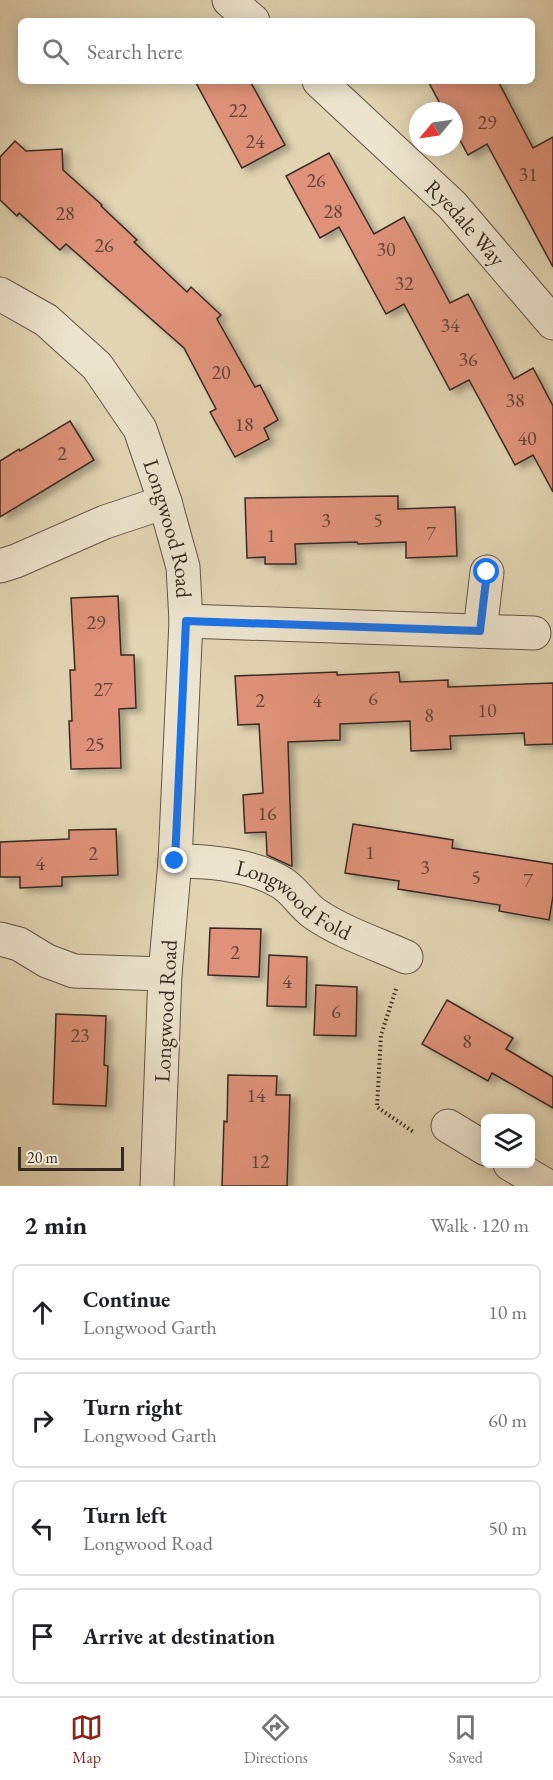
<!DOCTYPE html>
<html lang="en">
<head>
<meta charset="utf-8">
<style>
	:root { --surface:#fff; --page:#f6f6f6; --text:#202124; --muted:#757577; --line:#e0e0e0; --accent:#8f2418 }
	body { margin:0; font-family:"EB Garamond",serif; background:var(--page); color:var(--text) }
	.controls { position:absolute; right:18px; bottom:18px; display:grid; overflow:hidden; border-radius:9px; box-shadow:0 3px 15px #0003 }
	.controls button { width:54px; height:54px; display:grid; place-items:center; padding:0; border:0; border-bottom:2px solid var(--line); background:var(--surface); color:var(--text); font:30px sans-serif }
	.compass { position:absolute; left:409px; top:102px; width:54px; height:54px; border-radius:50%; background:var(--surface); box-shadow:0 3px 15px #0003; rotate:241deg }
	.scale { position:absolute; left:18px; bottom:15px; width:106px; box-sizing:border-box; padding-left:6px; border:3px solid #372a23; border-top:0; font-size:16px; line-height:21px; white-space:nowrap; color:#372a23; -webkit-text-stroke:4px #ece4ce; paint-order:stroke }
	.stop { position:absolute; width:18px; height:18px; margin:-14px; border:4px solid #1a73e8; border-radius:50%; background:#fff }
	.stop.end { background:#1a73e8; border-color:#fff; box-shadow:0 2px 6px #0008 }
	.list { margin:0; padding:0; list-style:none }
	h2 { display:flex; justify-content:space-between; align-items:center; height:78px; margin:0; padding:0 24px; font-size:26px }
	h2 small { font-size:20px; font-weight:400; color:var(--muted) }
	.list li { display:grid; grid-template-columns:39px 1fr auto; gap:18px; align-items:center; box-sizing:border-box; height:96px; margin:0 12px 12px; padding:0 12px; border:2px solid var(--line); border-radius:9px }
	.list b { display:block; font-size:22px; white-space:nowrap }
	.list p { margin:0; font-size:20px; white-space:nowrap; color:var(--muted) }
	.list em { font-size:20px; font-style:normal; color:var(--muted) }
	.icon { flex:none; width:33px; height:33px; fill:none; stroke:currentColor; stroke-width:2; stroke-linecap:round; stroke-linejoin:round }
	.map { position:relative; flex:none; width:553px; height:1186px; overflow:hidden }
	.search { position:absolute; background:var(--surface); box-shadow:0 3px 15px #0003; left:18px; right:18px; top:18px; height:66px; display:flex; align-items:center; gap:15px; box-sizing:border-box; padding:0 21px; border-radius:9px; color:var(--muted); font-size:22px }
	.sheet { height:510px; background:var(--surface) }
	nav { display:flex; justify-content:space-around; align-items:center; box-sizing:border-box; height:84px; border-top:2px solid var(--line); background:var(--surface); font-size:16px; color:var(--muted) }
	nav a { display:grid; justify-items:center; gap:3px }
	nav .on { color:var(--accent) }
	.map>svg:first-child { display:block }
</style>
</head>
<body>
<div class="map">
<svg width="553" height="1186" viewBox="0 0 553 1186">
	<defs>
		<filter id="shadow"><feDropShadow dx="6" dy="4" stdDeviation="3" flood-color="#0004"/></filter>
	</defs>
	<rect width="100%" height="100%" fill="#e2d5b3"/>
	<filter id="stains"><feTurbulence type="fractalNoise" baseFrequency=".00333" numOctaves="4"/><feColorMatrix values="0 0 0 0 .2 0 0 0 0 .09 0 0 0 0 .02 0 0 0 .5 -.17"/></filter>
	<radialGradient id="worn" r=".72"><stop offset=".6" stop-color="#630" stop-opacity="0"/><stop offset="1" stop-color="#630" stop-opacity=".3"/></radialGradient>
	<!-- building -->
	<g fill="#df9279" stroke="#372a23" stroke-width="1.5" filter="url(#shadow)">
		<polygon points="195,81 250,81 285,145 242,168"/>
		<polygon points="428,81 498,81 533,148 553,137 553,267 487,144 468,155 454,129 454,111 444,111"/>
		<polygon points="15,141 26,151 62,149 63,170 102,205 101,206 137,240 134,242 187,292 191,287 221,315 217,319 255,387 260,385 278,420 264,428 269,439 235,457 210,412 216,409 184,348 66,244 60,250 19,213 17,216 0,200 0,157"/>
		<polygon points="329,153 374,234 404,217 450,303 468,294 514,379 533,368 553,406 553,492 533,455 515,465 469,380 450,390 404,304 386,314 339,227 320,238 286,176"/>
		<polygon points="70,421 94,460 0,517 0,461 19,449 20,451"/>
		<polygon points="398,496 398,509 455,507 457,556 406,558 406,542 358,544 357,542 295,544 296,564 265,564 265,557 247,558 245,498"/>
		<polygon points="118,596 121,655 134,655 136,708 119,709 121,768 71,769 69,721 72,721 70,670 75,670 71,598"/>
		<polygon points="337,672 337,675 399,672 400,682 448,680 448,687 553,683 553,744 525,745 524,733 450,736 451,749 411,751 410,721 340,724 340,740 288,742 292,866 291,866 267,855 266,832 245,833 243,795 263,793 259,724 238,725 235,676"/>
		<polygon points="353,824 453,840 452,848 553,864 553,896 549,920 499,911 500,905 398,889 399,881 345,873"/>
		<polygon points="116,829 118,875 62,877 62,886 20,888 20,877 0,877 0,842 69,839 69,830"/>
		<polygon points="210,928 261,929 259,977 208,975"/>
		<polygon points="269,955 307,957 306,1007 267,1006"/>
		<polygon points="316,985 357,987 356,1036 314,1035"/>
		<polygon points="447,1000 513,1038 506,1049 553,1077 553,1108 492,1073 488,1081 422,1044"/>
		<polygon points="56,1014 106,1016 104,1065 108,1066 106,1106 53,1104"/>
		<polygon points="228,1075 277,1076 276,1095 290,1095 287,1186 222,1186 224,1121 227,1122"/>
	</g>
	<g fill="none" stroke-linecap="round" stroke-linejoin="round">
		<!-- minor casing -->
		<g stroke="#625547" stroke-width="35">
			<g id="minor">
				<polyline points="229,0 253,21"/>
				<path id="s1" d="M 319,81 L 452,205 L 553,323"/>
				<path id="s2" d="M 0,294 L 46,320 L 97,366 L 140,429 L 165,502 L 183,567 L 186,621 L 175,861 L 165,974 L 157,1186"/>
				<polyline points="0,566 16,561 105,522 165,502"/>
				<polyline points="186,621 534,633"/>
				<polyline points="480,631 487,572"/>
				<path id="s3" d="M 175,861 C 208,861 253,865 282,883 C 295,891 303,906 315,914 C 341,932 377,944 406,957"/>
				<polyline points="0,939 19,944 47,961 74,971 165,974"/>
				<polyline points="448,1126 486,1149"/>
				<polyline points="510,1164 547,1186"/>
			</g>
		</g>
		<!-- path -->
		<polyline stroke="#372a23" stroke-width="4" stroke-dasharray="1.5 3" stroke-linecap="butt" points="396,989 381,1035 377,1107 415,1133"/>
		<!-- minor -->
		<use href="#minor" stroke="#ece4ce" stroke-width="33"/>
	</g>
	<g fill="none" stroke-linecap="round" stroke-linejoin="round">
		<!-- route -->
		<polyline stroke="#1a73e8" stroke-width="8" points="175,861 186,621 480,631 487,572"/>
	</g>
	<g text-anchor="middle" stroke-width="4.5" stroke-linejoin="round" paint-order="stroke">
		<!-- number labels -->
		<g font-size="20" fill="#614438">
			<text x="238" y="117">22</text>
			<text x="487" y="129">29</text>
			<text x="255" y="148">24</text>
			<text x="528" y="181">31</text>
			<text x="316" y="187">26</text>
			<text x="333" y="218">28</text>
			<text x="65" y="220">28</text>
			<text x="104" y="252">26</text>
			<text x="386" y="256">30</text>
			<text x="404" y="290">32</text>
			<text x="450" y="332">34</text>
			<text x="468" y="366">36</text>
			<text x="221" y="379">20</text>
			<text x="515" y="407">38</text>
			<text x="244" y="431">18</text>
			<text x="527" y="445">40</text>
			<text x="62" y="460">2</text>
			<text x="326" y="527">3</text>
			<text x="378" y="527">5</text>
			<text x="431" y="540">7</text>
			<text x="271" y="542">1</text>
			<text x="96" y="629">29</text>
			<text x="103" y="696">27</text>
			<text x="373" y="705">6</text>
			<text x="260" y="707">2</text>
			<text x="317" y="707">4</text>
			<text x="487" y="717">10</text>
			<text x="429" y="722">8</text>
			<text x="95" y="751">25</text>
			<text x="267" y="820">16</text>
			<text x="370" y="859">1</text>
			<text x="93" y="860">2</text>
			<text x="40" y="870">4</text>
			<text x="425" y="874">3</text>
			<text x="476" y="884">5</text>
			<text x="528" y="887">7</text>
			<text x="235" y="959">2</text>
			<text x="287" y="988">4</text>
			<text x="336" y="1018">6</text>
			<text x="80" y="1042">23</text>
			<text x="467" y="1048">8</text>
			<text x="256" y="1102">14</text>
			<text x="260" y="1168">12</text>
		</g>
		<!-- street labels -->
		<g font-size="22" fill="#372a23" stroke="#ece4ce">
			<text dy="8" stroke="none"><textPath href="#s1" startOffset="204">Ryedale Way</textPath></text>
			<text dy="8" stroke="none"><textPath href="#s2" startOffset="302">Longwood Road</textPath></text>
			<text dy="8" stroke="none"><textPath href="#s3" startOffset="129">Longwood Fold</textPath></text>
			<text transform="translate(165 1011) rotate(-87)" y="8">Longwood Road</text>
		</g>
	</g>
	<rect width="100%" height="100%" filter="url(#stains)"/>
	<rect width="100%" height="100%" fill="url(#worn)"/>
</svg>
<div class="controls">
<button><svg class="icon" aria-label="layers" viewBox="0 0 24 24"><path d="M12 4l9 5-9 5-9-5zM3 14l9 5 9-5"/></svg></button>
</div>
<svg class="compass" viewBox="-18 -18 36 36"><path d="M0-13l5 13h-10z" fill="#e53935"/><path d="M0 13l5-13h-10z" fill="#757577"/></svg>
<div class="scale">20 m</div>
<div class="stop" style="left:487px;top:572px"></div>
<div class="stop end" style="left:175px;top:861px"></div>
<div class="search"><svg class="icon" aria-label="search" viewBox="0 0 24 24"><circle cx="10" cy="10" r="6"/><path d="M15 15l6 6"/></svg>Search here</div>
</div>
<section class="sheet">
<h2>2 min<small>Walk · 120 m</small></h2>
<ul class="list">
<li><svg class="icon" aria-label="ahead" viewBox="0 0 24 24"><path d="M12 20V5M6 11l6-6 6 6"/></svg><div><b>Continue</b><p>Longwood Garth</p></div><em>10 m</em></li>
<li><svg class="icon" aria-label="right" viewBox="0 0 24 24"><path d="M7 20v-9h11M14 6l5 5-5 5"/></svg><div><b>Turn right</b><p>Longwood Garth</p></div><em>60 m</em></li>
<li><svg class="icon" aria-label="left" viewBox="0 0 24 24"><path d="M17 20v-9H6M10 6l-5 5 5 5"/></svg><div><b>Turn left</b><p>Longwood Road</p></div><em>50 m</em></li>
<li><svg class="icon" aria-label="arrive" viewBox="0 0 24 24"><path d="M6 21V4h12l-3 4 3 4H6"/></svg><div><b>Arrive at destination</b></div></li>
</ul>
</section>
<nav>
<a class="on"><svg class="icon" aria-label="map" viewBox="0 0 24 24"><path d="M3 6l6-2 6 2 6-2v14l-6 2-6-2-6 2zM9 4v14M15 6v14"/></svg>Map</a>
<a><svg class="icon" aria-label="directions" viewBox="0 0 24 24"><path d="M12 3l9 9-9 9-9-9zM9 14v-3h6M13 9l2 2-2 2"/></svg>Directions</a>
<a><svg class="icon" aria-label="saved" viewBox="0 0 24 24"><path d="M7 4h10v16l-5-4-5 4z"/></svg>Saved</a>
</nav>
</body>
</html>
